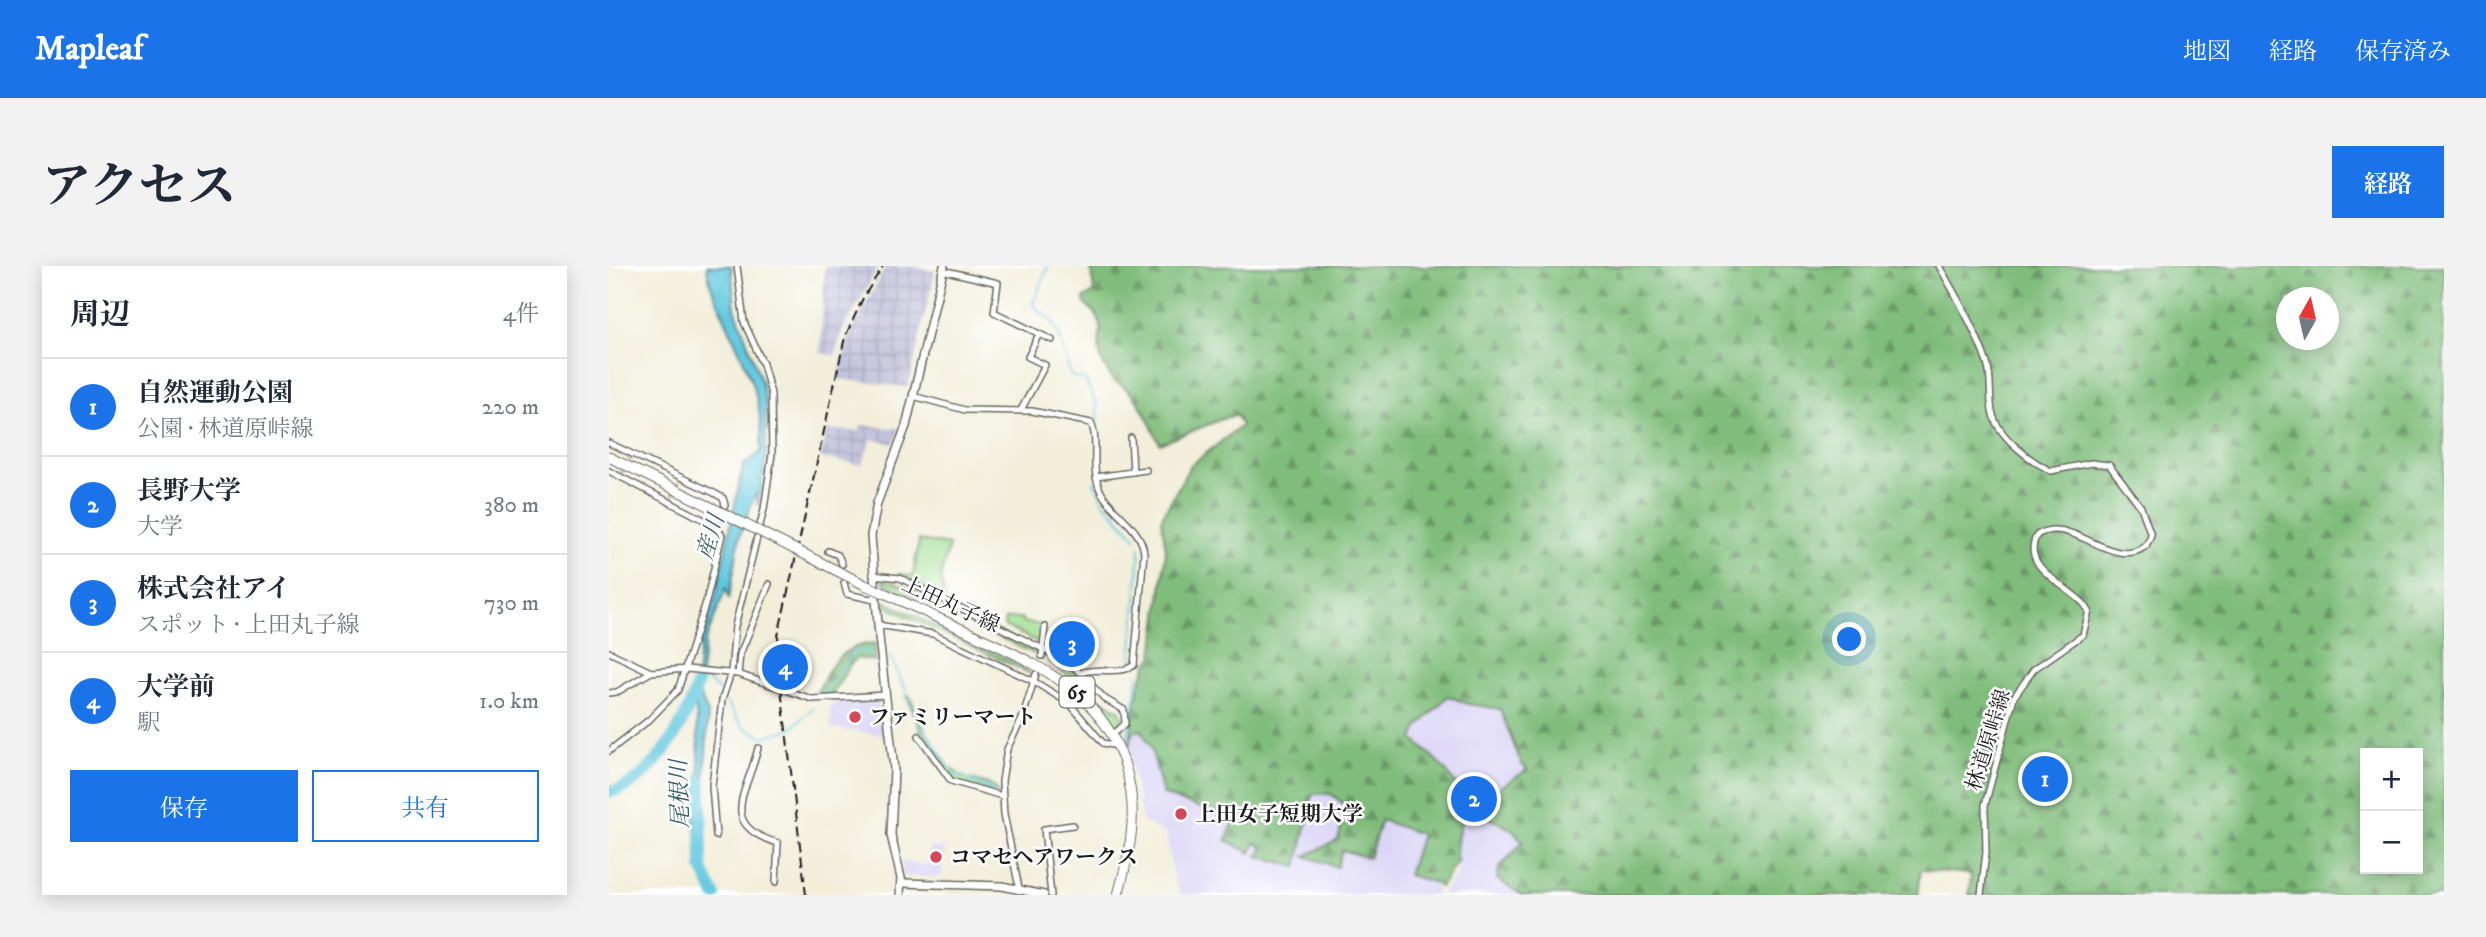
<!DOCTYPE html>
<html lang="ja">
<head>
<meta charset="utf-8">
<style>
	:root { --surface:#fff; --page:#f2f2f3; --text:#1f2937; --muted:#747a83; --line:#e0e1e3; --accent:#1a73e8 }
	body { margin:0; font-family:"IM FELL DW Pica","Noto Serif JP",serif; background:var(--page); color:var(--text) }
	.controls { position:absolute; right:21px; bottom:21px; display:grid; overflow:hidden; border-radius:0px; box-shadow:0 4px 18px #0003 }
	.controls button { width:63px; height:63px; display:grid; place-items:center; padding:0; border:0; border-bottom:2px solid var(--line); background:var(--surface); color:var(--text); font:35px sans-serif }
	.compass { position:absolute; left:1667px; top:21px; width:63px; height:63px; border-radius:50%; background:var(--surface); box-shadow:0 4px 18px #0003; rotate:8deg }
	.you { position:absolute; left:1241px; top:374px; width:24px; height:24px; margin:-18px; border:5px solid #fff; border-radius:50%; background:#1a73e8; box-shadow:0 0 0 10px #1a73e833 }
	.badge { display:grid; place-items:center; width:46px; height:46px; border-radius:50%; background:var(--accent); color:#fff; font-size:23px; font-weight:700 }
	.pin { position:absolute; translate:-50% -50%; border:4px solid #fff; box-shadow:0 2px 7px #0006 }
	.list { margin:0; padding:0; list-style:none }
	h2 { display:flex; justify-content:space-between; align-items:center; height:91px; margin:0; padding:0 28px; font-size:30px }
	h2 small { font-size:23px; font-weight:400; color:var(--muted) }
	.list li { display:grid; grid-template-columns:46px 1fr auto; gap:21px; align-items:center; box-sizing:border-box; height:98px; padding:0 28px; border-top:2px solid var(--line) }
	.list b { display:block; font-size:26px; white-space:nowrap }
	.list p { margin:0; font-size:23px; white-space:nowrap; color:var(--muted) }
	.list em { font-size:23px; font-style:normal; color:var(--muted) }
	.actions { display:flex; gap:14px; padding:21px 28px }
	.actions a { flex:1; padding:16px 0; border:2px solid var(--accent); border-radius:0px; text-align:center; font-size:24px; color:var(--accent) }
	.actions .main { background:var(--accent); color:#fff }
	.map { position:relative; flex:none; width:1835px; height:629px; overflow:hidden; border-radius:0px }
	header { display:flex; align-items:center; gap:42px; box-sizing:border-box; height:98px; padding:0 35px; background:var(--accent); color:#fff }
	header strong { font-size:33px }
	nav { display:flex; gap:38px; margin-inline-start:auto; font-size:24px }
	.intro { display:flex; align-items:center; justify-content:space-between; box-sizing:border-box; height:168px; padding:0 42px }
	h1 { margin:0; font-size:49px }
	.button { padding:18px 32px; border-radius:0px; background:var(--accent); color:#fff; font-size:24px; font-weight:700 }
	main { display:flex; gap:42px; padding:0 42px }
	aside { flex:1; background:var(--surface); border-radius:0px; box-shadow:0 4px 18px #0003 }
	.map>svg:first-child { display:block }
</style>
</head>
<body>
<header>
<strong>Mapleaf</strong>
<nav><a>地図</a><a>経路</a><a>保存済み</a></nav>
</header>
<div class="intro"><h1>アクセス</h1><a class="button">経路</a></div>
<main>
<aside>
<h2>周辺<small>4件</small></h2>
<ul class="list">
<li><span class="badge">1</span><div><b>自然運動公園</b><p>公園 · 林道原峠線</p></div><em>220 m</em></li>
<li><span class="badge">2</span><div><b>長野大学</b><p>大学</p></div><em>380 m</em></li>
<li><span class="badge">3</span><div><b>株式会社アイ</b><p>スポット · 上田丸子線</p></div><em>730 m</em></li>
<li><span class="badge">4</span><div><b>大学前</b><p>駅</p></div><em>1.0 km</em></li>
</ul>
<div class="actions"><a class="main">保存</a><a>共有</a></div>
</aside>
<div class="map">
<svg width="1835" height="629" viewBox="0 0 1835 629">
	<defs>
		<pattern id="industrial-grid" width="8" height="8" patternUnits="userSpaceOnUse" patternTransform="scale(1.75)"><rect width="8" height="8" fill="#c2c2dc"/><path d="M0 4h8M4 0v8" fill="none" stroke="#a6a6bc"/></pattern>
		<pattern id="forest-firs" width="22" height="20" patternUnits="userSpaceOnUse" patternTransform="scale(1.75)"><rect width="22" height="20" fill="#80bd7c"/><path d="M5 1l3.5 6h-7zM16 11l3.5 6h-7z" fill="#689965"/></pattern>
	</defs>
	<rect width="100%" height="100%" fill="#fff"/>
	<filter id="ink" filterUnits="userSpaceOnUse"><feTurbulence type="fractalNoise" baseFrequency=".0143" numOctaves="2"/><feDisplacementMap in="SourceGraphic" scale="14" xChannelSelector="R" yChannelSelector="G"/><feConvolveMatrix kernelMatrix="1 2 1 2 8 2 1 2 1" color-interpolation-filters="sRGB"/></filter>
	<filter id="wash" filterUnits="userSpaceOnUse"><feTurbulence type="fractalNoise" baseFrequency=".00686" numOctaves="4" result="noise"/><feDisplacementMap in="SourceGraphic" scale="28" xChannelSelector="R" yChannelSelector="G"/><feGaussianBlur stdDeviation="1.57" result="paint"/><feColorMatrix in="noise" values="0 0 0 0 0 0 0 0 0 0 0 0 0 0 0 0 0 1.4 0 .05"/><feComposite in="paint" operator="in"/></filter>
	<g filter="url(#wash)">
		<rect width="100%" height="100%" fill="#f2eeda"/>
		<!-- built -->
		<g fill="#dcd6f6">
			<polygon points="839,430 859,438 891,443 912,497 919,504 888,523 877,552 904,565 914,576 890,602 888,613 913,629 832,629 849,605 846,580 853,546 804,473 809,461"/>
			<polygon points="268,432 275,469 222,462 221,441 228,436"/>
			<polygon points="532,464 542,481 554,528 577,539 599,542 625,556 617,574 642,587 646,577 654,580 649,590 687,600 704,528 722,528 737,540 729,574 697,590 727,601 733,584 772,554 812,568 828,617 826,629 571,629 565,614 557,568 533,555 521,489 523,468"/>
			<polygon points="320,581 335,582 332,611 295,610 292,596 319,599"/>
		</g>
		<!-- industrial -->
		<g fill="url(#industrial-grid)">
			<polygon points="216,0 270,0 232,67 226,89 211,87"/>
			<polygon points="277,0 305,0 326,5 299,121 229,113 239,72"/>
			<polygon points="252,159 290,163 285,178 262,173 253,199 211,192 218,164 251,165"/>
			<polygon points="439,369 476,369 476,401 470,401 439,381"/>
		</g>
		<!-- green -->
		<g fill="#a1de92" stroke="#5e7d57" stroke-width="2">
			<polygon points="310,274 340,279 332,308 335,332 289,308 304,310"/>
			<polygon points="275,314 295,320 429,384 428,389 274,317"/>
			<polygon points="275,335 411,399 422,408 276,340"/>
			<polygon points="413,352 413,356 433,359 432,374 429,376 395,360 396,353"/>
			<polygon points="441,392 464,405 493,434 511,445 514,455 508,464 468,416 439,395"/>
			<path d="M 298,430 L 301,430 C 309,452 331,497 351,509 C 364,517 383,514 390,527 C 375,524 355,522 343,512 C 320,495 309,456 298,430 Z"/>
		</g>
		<!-- forest -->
		<g fill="url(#forest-firs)" stroke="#4e6c4c" stroke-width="2" fill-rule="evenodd">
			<path d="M 482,0 L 1835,0 L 1835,629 L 1360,629 L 1362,608 L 1312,604 L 1309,629 L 913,629 L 888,613 L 890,602 L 914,576 L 904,564 L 873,548 L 888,523 L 918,504 L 912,497 L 891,443 L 859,438 L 839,430 L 809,461 L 804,473 C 826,493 855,514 853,548 C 851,565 845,578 848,596 L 831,621 L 827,617 L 799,609 L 812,568 L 772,554 L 760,592 L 733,584 L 728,601 L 696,590 L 729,574 L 737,540 L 722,528 L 704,528 L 688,601 L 649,590 L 654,581 L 646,577 L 642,587 L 617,574 L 625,555 C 601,543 577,539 554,528 L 542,481 L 532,464 L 524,466 L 521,479 C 522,460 530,401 544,391 L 557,283 L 552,253 L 581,200 L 632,160 L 628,150 L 618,151 L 551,178 C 539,155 529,124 504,115 C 500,107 493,98 491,89 C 488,65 499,55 476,38 L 475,32 L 485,26 ZM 1678,32 L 1720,32 L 1720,74 L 1678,74 ZM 1756,487 L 1809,487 L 1809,603 L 1756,603 Z"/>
			<path d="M 266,377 L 267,395 L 248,392 L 240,400 L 222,431 L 206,430 C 223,399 227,381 266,377 Z"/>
		</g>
		<!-- water -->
		<path fill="#61c7de" stroke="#3e727d" stroke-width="2" d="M 98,0 L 122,0 L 126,42 L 152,114 L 157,138 L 157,191 L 149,240 L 147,226 L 131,269 L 120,333 L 117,322 L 96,376 L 91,415 L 91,430 L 99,447 L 95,525 L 90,540 L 97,615 L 91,608 L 84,534 L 91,506 L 86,426 L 92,375 L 106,333 L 134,200 L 152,186 C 156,129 134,96 113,46 C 106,29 99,18 98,0 Z"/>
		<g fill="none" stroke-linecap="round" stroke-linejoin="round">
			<!-- stream -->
			<g stroke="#61c7de" stroke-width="2">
				<path d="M 439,0 L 424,37 C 429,48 441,48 447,61 C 454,76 456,94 462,110 L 476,114 L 488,139 L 488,175"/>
				<polyline points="485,216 494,235 527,272"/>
				<polyline points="281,390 314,461 345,507 388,526"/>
				<polyline points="522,395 531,281"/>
				<polyline points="93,410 111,425"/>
				<polyline points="216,426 243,389 247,385 261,386"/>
				<polyline points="118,437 134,461 155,471 183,462 204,442"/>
				<polyline points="519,482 518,469 528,425 528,407"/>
			</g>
			<!-- river -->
			<g stroke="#61c7de" stroke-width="12">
				<polyline points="92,518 93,602 106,629"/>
				<path d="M 0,526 C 43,519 81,451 90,412"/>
			</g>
		</g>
	</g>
	<g filter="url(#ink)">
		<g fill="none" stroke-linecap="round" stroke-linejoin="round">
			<!-- minor-tunnel -->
			<g stroke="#d2cebe" stroke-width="5" stroke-dasharray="5 2.5" stroke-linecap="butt">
				<polyline points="13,207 21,191"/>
				<polyline points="62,232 70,216"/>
				<polyline points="111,257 116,239"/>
			</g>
			<!-- minor casing -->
			<g stroke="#67665e" stroke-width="8">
				<g id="minor">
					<path d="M 1330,0 C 1348,31 1366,63 1378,97 C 1383,113 1380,128 1383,145 C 1388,170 1420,194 1442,205 L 1482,197 L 1500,199 L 1532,241 L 1542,269 L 1537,280 C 1503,306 1463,247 1428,269 C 1410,301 1458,319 1475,338 L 1480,345 L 1474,369 L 1425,403 L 1405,431 L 1376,539 L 1377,586 L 1372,629"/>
					<polyline points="333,4 389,17 385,46 443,74"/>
					<path d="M 304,130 L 356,144 L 423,145 L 482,157 C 491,175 480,202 492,226 C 504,248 533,262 535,287 L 525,399 C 511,410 489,400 472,407"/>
					<polyline points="412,144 436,99 419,91 430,68"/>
					<polyline points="522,172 524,206"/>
					<polyline points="0,177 105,227 114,232 116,239"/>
					<polyline points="0,205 107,260 113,269 97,336 69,424 40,454 0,485"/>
					<polyline points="487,211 537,204"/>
					<polyline points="219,285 229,289 233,298"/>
					<polyline points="264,309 291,312 434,383 466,402 496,433 515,444 516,458 503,469"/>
					<polyline points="235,317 238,328 266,334"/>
					<polyline points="269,359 324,368 424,415 460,437 494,477 508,480"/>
					<polyline points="0,386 42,406 78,403 129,408 203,433 277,429"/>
					<polyline points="433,390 436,361"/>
					<polyline points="129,408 131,388 160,318"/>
					<polyline points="0,427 8,426 42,406"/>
					<polyline points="310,470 342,515 393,530"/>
					<path d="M 149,482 C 139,526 107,559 169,577 L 167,616"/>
					<polyline points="107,570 103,520 113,434 122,407 126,360 155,243 163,188 162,128 154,98 135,56 128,0"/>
					<polyline points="410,622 395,548 393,515 398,483 413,453 427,408"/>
					<polyline points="442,629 435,563 464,559"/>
				</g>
			</g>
			<!-- tertiary casing -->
			<g stroke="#67665e" stroke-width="10">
				<g id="tertiary">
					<polyline points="293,617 393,620 435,629"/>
					<polyline points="291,629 292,612 282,569 285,503 270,371 262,270 268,237 297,160 335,0"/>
				</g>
			</g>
			<!-- primary casing -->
			<g stroke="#67665e" stroke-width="11">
				<g id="primary">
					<polyline points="0,191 118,249"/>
					<polyline points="193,287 256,319"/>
					<path d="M 273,326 C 305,341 338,356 370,371 C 447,406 517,443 523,539 C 525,569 517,600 509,629"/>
				</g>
			</g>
			<!-- minor -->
			<use href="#minor" stroke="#fff" stroke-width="5"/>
			<!-- tertiary -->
			<use href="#tertiary" stroke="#fff" stroke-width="7"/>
			<!-- primary -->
			<use href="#primary" stroke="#fff" stroke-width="9"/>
			<!-- rail -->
			<polyline stroke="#1c1c1c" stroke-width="2" stroke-dasharray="10 5" stroke-linecap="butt" points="197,629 172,423 169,370 236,71 254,32 274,0"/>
			<!-- primary-bridge casing -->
			<g stroke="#67665e" stroke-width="11" stroke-linecap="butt">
				<g id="primary-bridge">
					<polyline points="118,249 193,287"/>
					<polyline points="256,319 273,326"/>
				</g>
			</g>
			<!-- primary-bridge -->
			<use href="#primary-bridge" stroke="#fff" stroke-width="9"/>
		</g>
	</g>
	<!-- markers -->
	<g fill="#d1495b" stroke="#fff" stroke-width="2.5">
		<circle cx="246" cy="451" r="7"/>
		<circle cx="572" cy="548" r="7"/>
		<circle cx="327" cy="591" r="7"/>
	</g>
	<g text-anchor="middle" stroke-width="5" stroke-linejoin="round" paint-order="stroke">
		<!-- shield labels -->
		<rect fill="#fff" stroke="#606060" stroke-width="2" x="450.5" y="410.5" width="35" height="31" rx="5"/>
		<g font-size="19" font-weight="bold" fill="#1c1c1c">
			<text x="468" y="433">65</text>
		</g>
		<!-- street labels -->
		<g font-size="21" fill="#1c1c1c" stroke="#fff">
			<text transform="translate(342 338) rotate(25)" y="7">上田丸子線</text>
			<text transform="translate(1379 474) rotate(-73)" y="7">林道原峠線</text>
		</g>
		<!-- poi labels -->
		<g font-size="21" font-weight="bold" fill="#1c1c1c" stroke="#fff" text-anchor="start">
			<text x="260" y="458">ファミリーマート</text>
			<text x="586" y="555">上田女子短期大学</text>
			<text x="341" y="598">コマセヘアワークス</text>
		</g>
		<!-- water labels -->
		<g font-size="23" font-style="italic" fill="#38606a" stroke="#fff">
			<text transform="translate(101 271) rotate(-74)" y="8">産川</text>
			<text transform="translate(70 528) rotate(-92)" y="8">尾根川</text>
		</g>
	</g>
</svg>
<div class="controls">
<button>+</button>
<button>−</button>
</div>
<svg class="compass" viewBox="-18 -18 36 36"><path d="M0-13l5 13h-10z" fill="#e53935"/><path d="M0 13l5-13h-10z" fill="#747a83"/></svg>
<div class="you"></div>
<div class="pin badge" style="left:1436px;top:513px">1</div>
<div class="pin badge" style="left:865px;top:533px">2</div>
<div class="pin badge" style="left:463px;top:378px">3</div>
<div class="pin badge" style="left:176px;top:401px">4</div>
</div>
</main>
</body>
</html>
